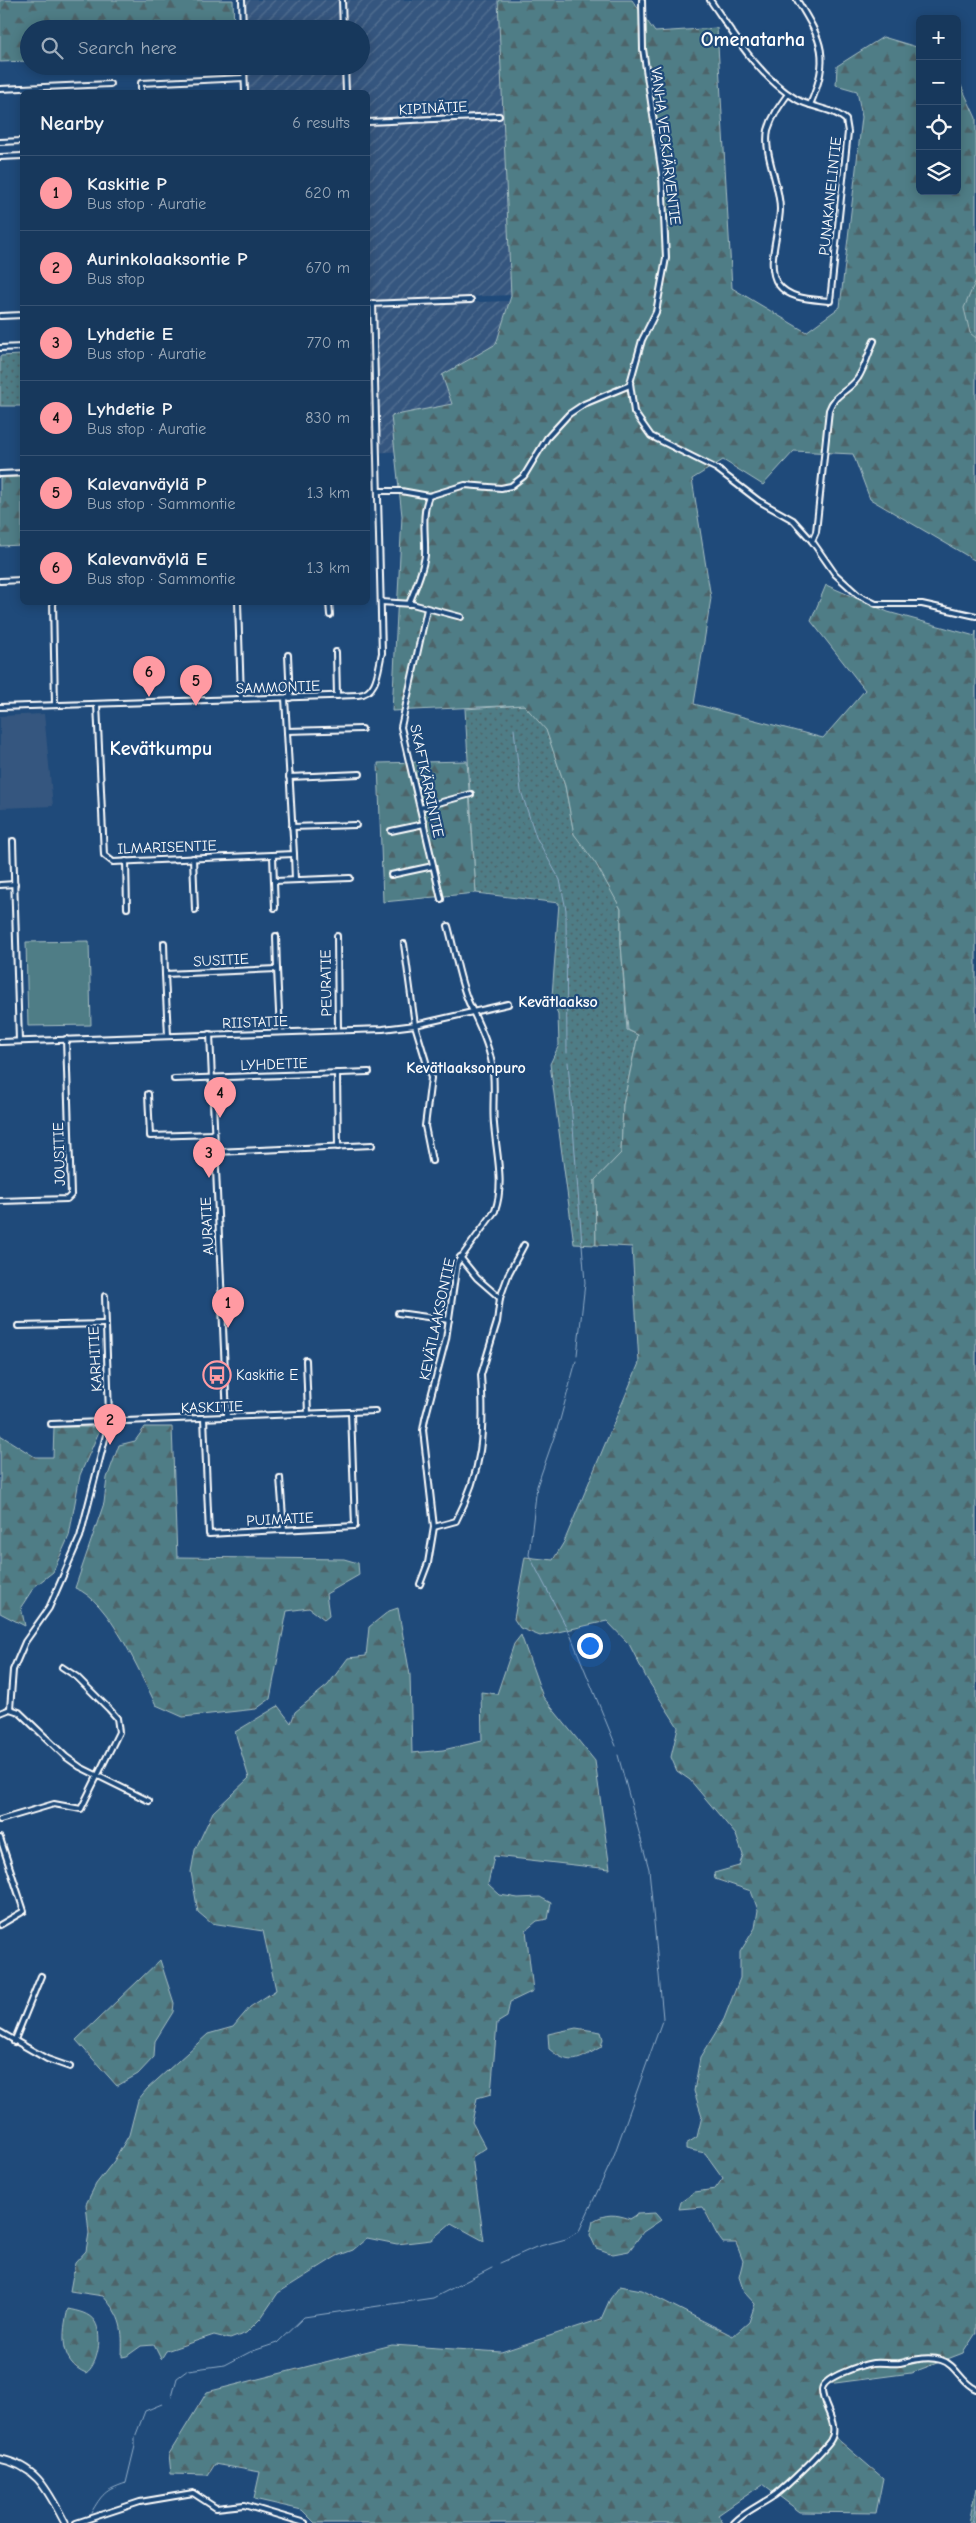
<!DOCTYPE html>
<html lang="en">
<head>
<meta charset="utf-8">
<style>
	:root { --surface:#17385c; --page:#203f62; --text:#f1f3f6; --muted:#9eacbb; --line:#365272; --accent:#ff9aa2 }
	body { margin:0; font-family:"Comic Neue",sans-serif; background:var(--page); color:var(--text) }
	.controls { position:absolute; right:15px; top:15px; display:grid; overflow:hidden; border-radius:8px; box-shadow:0 2px 12px #0003 }
	.controls button { width:45px; height:45px; display:grid; place-items:center; padding:0; border:0; border-bottom:1px solid var(--line); background:var(--surface); color:var(--text); font:25px sans-serif }
	.you { position:absolute; left:589px; top:1645px; width:18px; height:18px; margin:-12px; border:4px solid #fff; border-radius:50%; background:#1a73e8; box-shadow:0 0 0 8px #1a73e833 }
	.badge { display:grid; place-items:center; width:32px; height:32px; border-radius:50%; background:var(--accent); color:#111; font-size:16px; font-weight:700 }
	.pin { position:absolute; translate:-50% -41px; filter:drop-shadow(0 1px 2px #0008) }
	.pin::after { content:''; position:absolute; top:26px; width:18px; height:15px; background:inherit; clip-path:polygon(0 0,100% 0,50% 100%) }
	.list { margin:0; padding:0; list-style:none }
	h2 { display:flex; justify-content:space-between; align-items:center; height:65px; margin:0; padding:0 20px; font-size:21px }
	h2 small { font-size:16px; font-weight:400; color:var(--muted) }
	.list li { display:grid; grid-template-columns:32px 1fr auto; gap:15px; align-items:center; box-sizing:border-box; height:75px; padding:0 20px; border-top:1px solid var(--line) }
	.list b { display:block; font-size:19px; white-space:nowrap }
	.list p { margin:0; font-size:16px; white-space:nowrap; color:var(--muted) }
	.list em { font-size:16px; font-style:normal; color:var(--muted) }
	.icon { flex:none; width:28px; height:28px; fill:none; stroke:currentColor; stroke-width:2; stroke-linecap:round; stroke-linejoin:round }
	.map { position:relative; flex:none; width:976px; height:2523px; overflow:hidden }
	.search { position:absolute; background:var(--surface); box-shadow:0 2px 12px #0003; left:20px; top:20px; width:350px; height:55px; display:flex; align-items:center; gap:12px; box-sizing:border-box; padding:0 18px; border-radius:28px; color:var(--muted); font-size:19px }
	.panel { position:absolute; background:var(--surface); box-shadow:0 2px 12px #0003; left:20px; top:90px; width:350px; height:515px; border-radius:8px }
	.map>svg:first-child { display:block }
</style>
</head>
<body>
<div class="map">
<svg width="976" height="2523" viewBox="0 0 976 2523">
	<defs>
		<pattern id="industrial-furrows" width="10" height="10" patternUnits="userSpaceOnUse" patternTransform="scale(1.25)"><rect width="10" height="10" fill="#36577f"/><path d="M-1 1l2-2M0 10L10 0M9 11l2-2" fill="none" stroke="#547092"/></pattern>
		<pattern id="grass-dots" width="8" height="8" patternUnits="userSpaceOnUse" patternTransform="scale(1.25)"><rect width="8" height="8" fill="#4f7d86"/><path d="M2 2h.1M6 6h.1" fill="none" stroke="#4e6469" stroke-width="1.8" stroke-linecap="round"/></pattern>
		<pattern id="forest-firs" width="22" height="20" patternUnits="userSpaceOnUse" patternTransform="scale(1.25)"><rect width="22" height="20" fill="#4f7d86"/><path d="M5 1l3.5 6h-7zM16 11l3.5 6h-7z" fill="#4e6469"/></pattern>
		<pattern id="wetland-marsh" width="20" height="14" patternUnits="userSpaceOnUse" patternTransform="scale(1.25)"><rect width="20" height="14" fill="#4f7d86"/><path d="M1 5h8M5 5V1M11 12h8M15 12V8" fill="none" stroke="#4e6469"/></pattern>
	</defs>
	<rect width="100%" height="100%" fill="#1f4a7a"/>
	<filter id="ink" filterUnits="userSpaceOnUse"><feTurbulence type="fractalNoise" baseFrequency=".02" numOctaves="2"/><feDisplacementMap in="SourceGraphic" scale="10" xChannelSelector="R" yChannelSelector="G"/><feConvolveMatrix kernelMatrix="1 2 1 2 8 2 1 2 1" color-interpolation-filters="sRGB"/></filter>
	<g filter="url(#ink)">
		<!-- built -->
		<polygon fill="#36577f" points="44,714 53,806 0,808 0,716"/>
		<!-- industrial -->
		<g fill="url(#industrial-furrows)">
			<polygon points="243,0 498,0 511,295 368,301 368,92 246,92 245,66 361,66 361,29 244,29"/>
			<polygon points="510,301 514,445 368,453 368,306"/>
		</g>
		<!-- grass -->
		<g fill="url(#grass-dots)" stroke="#a7bec2">
			<polygon points="22,355 22,406 0,406 0,356"/>
			<polygon points="524,705 546,729 565,786 574,834 598,863 621,909 621,944 627,1030 638,1035 623,1105 621,1153 595,1180 596,1245 574,1244 550,1064 559,1045 558,1015 552,996 559,903 476,893 465,709"/>
		</g>
		<!-- forest -->
		<g fill="url(#forest-firs)" stroke="#a7bec2">
			<polygon points="0,0 233,0 234,29 29,29 29,61 0,62"/>
			<path d="M 498,0 L 632,0 L 655,32 L 717,28 L 732,288 L 806,332 L 840,307 L 862,117 L 857,91 L 836,85 L 837,66 L 883,37 L 920,48 L 920,191 L 957,191 L 957,77 L 976,118 L 976,561 L 870,499 L 853,454 L 794,451 L 763,485 L 723,460 L 692,479 L 711,598 L 694,704 L 823,738 L 865,690 L 811,621 L 826,585 L 888,612 L 975,636 L 976,631 L 976,2333 L 963,2353 L 911,2373 L 820,2385 L 835,2437 L 883,2478 L 876,2513 L 800,2512 L 763,2484 L 718,2515 L 723,2523 L 315,2523 L 302,2510 L 254,2499 L 260,2472 L 215,2464 L 208,2475 L 171,2474 L 169,2454 L 207,2392 L 392,2345 L 501,2352 L 601,2319 L 610,2299 L 620,2286 L 642,2290 L 733,2336 L 749,2322 L 755,2304 L 744,2292 L 739,2277 L 743,2261 L 736,2243 L 723,2243 C 713,2231 711,2219 702,2207 L 679,2209 L 681,2202 L 695,2192 L 715,2189 L 723,2178 L 705,2153 L 686,2149 L 686,2144 L 697,2137 L 702,2116 L 694,2091 L 700,2058 L 724,2019 L 740,1978 L 740,1952 L 755,1928 L 758,1910 L 751,1891 L 715,1879 L 714,1873 L 739,1866 L 743,1855 L 736,1835 L 690,1780 L 677,1771 L 671,1757 L 678,1727 L 647,1679 L 629,1644 L 607,1621 L 540,1636 L 520,1628 L 514,1619 L 525,1557 L 553,1560 L 564,1542 L 639,1363 L 632,1247 L 596,1245 L 595,1180 L 621,1153 L 623,1105 L 638,1035 L 628,1030 L 621,944 L 621,909 L 596,864 L 574,834 L 565,786 L 546,730 L 524,705 L 392,711 L 402,516 L 391,416 L 452,404 L 442,375 L 496,344 L 511,296 Z"/>
			<polygon points="22,477 22,545 0,546 0,478"/>
			<polygon points="467,761 476,893 383,902 378,763"/>
			<polygon points="54,1427 101,1427 80,1475 69,1536 53,1572 34,1587 21,1607 25,1626 0,1613 0,1435 35,1457 53,1457"/>
			<path d="M 145,1427 L 172,1427 L 177,1557 L 344,1559 L 358,1563 L 359,1575 L 326,1594 L 329,1615 L 324,1619 L 309,1608 L 287,1611 L 270,1699 L 256,1709 L 183,1717 L 156,1705 C 140,1673 109,1600 75,1588 L 104,1503 L 107,1478 L 119,1445 L 135,1441 Z"/>
			<path d="M 398,1608 L 410,1675 L 412,1753 L 443,1750 L 482,1741 L 481,1692 L 497,1694 L 514,1644 L 521,1635 L 543,1697 L 595,1761 L 610,1869 L 494,1856 L 488,1884 L 500,1895 L 518,1898 L 540,1897 L 551,1903 L 548,1919 L 537,1921 L 526,1930 L 533,1991 L 510,2002 L 507,2017 L 497,2023 L 491,2094 L 477,2098 L 472,2122 L 486,2148 L 472,2157 L 484,2241 L 451,2223 L 431,2240 L 397,2244 L 367,2238 L 353,2250 L 337,2256 L 278,2293 L 261,2318 L 246,2333 L 230,2339 L 214,2335 L 166,2351 L 161,2359 L 154,2345 L 141,2346 L 127,2356 L 122,2357 C 123,2328 122,2318 103,2296 L 70,2291 L 75,2263 L 86,2251 L 89,2233 L 86,2204 L 96,2184 L 114,2161 L 129,2135 L 138,2100 L 147,2089 L 208,2034 L 233,2027 L 250,2007 L 276,1990 L 263,1931 L 211,1923 L 198,1912 L 191,1872 L 195,1850 L 213,1812 L 249,1778 L 235,1732 L 278,1706 L 291,1723 L 295,1712 L 328,1685 L 348,1658 L 366,1656 L 369,1627 L 389,1611 Z"/>
			<polygon points="160,1960 174,2003 173,2012 155,2041 154,2057 138,2074 117,2086 76,2040"/>
			<path d="M 576,2028 L 601,2032 L 603,2039 L 601,2047 C 578,2060 571,2067 549,2049 L 548,2034 Z"/>
			<path d="M 655,2213 L 661,2220 L 643,2232 L 629,2251 L 613,2254 L 596,2248 L 590,2235 L 593,2221 C 606,2213 616,2214 630,2219 L 638,2214 Z"/>
			<path d="M 68,2309 C 77,2311 90,2313 95,2322 C 103,2335 98,2365 86,2373 C 59,2362 62,2333 68,2309 Z"/>
			<polygon points="976,2488 976,2523 969,2523"/>
		</g>
		<!-- wetland -->
		<polygon fill="url(#wetland-marsh)" stroke="#a7bec2" points="976,280 976,338 970,333 964,308"/>
		<!-- garden -->
		<polygon fill="#4f7d86" stroke="#a7bec2" points="89,941 91,1025 28,1026 26,942"/>
		<g fill="none" stroke-linecap="round" stroke-linejoin="round">
			<!-- stream -->
			<g stroke="#91adc8" stroke-width="1">
				<polyline points="514,729 521,791 536,837 560,880 566,910 567,1053"/>
				<polyline points="568,1062 585,1283 577,1355"/>
				<polyline points="576,1361 560,1420 537,1486 529,1555 570,1634 616,1746"/>
				<polyline points="500,2263 536,2247 566,2239 579,2231 613,2158 663,2018 649,1869 618,1755"/>
				<polyline points="172,2397 177,2378 188,2370 225,2365 250,2352 277,2343 304,2317 433,2298 492,2268"/>
				<path d="M 91,2513 C 102,2494 105,2490 126,2483 L 135,2446 L 135,2437 L 145,2411 L 162,2404"/>
				<polyline points="972,2523 976,2505"/>
			</g>
			<!-- street casing -->
			<g stroke="#fff" stroke-width="8">
				<g id="street">
					<polyline points="242,0 243,29"/>
					<polyline points="342,0 343,29"/>
					<polyline points="642,0 643,49 662,175 666,258 656,312 642,340 630,383 634,412 651,436 717,469 759,501 793,520 812,541 835,574 858,595 876,604 922,604 976,616"/>
					<path d="M 710,0 C 735,36 758,76 796,99 C 811,108 833,108 846,120 L 848,132 L 830,301 C 812,299 790,300 778,284 C 765,266 780,230 780,209 C 780,183 763,155 768,130 C 772,116 780,105 788,94"/>
					<path d="M 797,0 C 823,42 830,57 810,105"/>
					<polyline points="244,66 245,92"/>
					<polyline points="345,66 346,92"/>
					<polyline points="0,89 110,84"/>
					<polyline points="141,92 141,83 244,78"/>
					<polyline points="368,122 499,116"/>
					<polyline points="0,142 22,141"/>
					<polyline points="0,157 22,156"/>
					<polyline points="368,304 471,300"/>
					<polyline points="0,316 22,315"/>
					<polyline points="0,348 22,347"/>
					<polyline points="0,474 22,473"/>
					<polyline points="378,491 401,491 429,496 465,485 501,488 511,486 524,476 547,438 569,414 584,404 630,385"/>
					<path d="M 812,541 L 816,532 L 829,410 C 835,393 848,392 858,378 C 865,367 869,352 874,341"/>
					<polyline points="0,581 22,580"/>
					<polyline points="53,602 55,705"/>
					<polyline points="238,602 241,699"/>
					<polyline points="329,602 330,615"/>
					<polyline points="381,602 412,604 461,617"/>
					<path d="M 409,604 C 415,588 423,572 425,555 C 426,535 421,515 429,496"/>
					<polyline points="427,609 401,727 441,899"/>
					<polyline points="336,652 337,696"/>
					<polyline points="288,655 290,698"/>
					<polyline points="97,704 104,855 113,862 294,854 285,698"/>
					<path d="M 0,707 L 358,695 C 378,694 378,668 382,653 L 373,303"/>
					<polyline points="287,731 362,729"/>
					<polyline points="289,777 360,774"/>
					<polyline points="420,808 471,794"/>
					<polyline points="292,827 356,825"/>
					<polyline points="391,831 424,824"/>
					<polyline points="13,841 19,1041"/>
					<polyline points="294,854 295,880"/>
					<polyline points="273,856 275,908"/>
					<polyline points="193,858 195,910"/>
					<polyline points="126,861 127,908"/>
					<polyline points="391,875 433,866"/>
					<polyline points="274,881 350,878"/>
					<polyline points="0,885 15,884"/>
					<polyline points="276,936 277,969"/>
					<polyline points="337,936 338,1030"/>
					<polyline points="164,943 165,974"/>
					<polyline points="404,944 415,1025 431,1078 425,1126 432,1161"/>
					<polyline points="210,1034 227,1417"/>
					<polyline points="168,1036 165,974 277,969 280,1032"/>
					<polyline points="0,1042 383,1029 415,1025 508,1004"/>
					<polyline points="337,1073 338,1147"/>
					<polyline points="174,1079 369,1072"/>
					<polyline points="148,1094 150,1136 214,1134"/>
					<polyline points="215,1152 372,1145"/>
					<polyline points="0,1201 67,1199 71,1195 66,1039"/>
					<polyline points="460,1257 477,1278 500,1298"/>
					<polyline points="398,1313 449,1320"/>
					<polyline points="18,1326 105,1324"/>
					<polyline points="306,1360 308,1414"/>
					<polyline points="204,1418 209,1534 355,1526 351,1412"/>
					<polyline points="51,1424 375,1411"/>
					<polyline points="280,1478 284,1530"/>
					<path d="M 434,1527 L 456,1521 C 483,1469 485,1432 481,1375 L 497,1322 L 500,1298 L 509,1273 L 524,1245"/>
					<path d="M 420,1584 L 428,1563 L 434,1527 L 423,1430 L 425,1419 L 446,1339 L 457,1263 L 495,1211 C 505,1184 496,1152 494,1124 C 492,1104 496,1084 492,1064 C 488,1042 478,1023 469,1003 C 459,980 455,951 448,926"/>
					<polyline points="10,1709 13,1670 25,1642 49,1608 80,1537 106,1435 109,1415 105,1296"/>
					<polyline points="0,1713 10,1709 19,1712 66,1757 80,1767 149,1801"/>
					<polyline points="0,1820 54,1804 81,1809 119,1732 117,1718 109,1709 77,1677 62,1667"/>
					<polyline points="0,1838 24,1911 0,1925"/>
					<polyline points="0,2032 47,2059 70,2067"/>
					<polyline points="14,2042 41,1976"/>
					<polyline points="76,2523 140,2502 193,2493 216,2508 244,2505 305,2523"/>
					<path d="M 734,2523 C 745,2511 761,2505 775,2495 C 788,2485 820,2454 830,2441 C 841,2425 822,2407 822,2390 C 822,2377 862,2365 873,2363 C 882,2362 891,2364 900,2363 C 914,2360 927,2356 941,2360 C 956,2364 961,2383 976,2389"/>
				</g>
			</g>
			<!-- secondary casing -->
			<g stroke="#fff" stroke-width="9">
				<path id="secondary" d="M 0,2459 C 38,2466 48,2492 65,2523"/>
			</g>
			<!-- street -->
			<use href="#street" stroke="#1f4a7a" stroke-width="4"/>
			<!-- secondary -->
			<use href="#secondary" stroke="#1f4a7a" stroke-width="5.5"/>
		</g>
	</g>
	<!-- icons -->
	<defs>
		<g id="bus-ring" transform="scale(1.4375)"><circle r="9.5" fill="#1f4a7a" stroke="#ff9aa2" stroke-width="1.5"/><path d="M-5-6H5V4H4V6H2V4H-2V6H-4V4H-5ZM-3.5-4V0h7V-4ZM-3.5 1.2v1.5H-2V1.2ZM2 1.2v1.5H3.5V1.2Z" fill="#ff9aa2"/></g>
	</defs>
	<g fill-rule="evenodd">
		<use href="#bus-ring" x="217" y="1375"/>
	</g>
	<g text-anchor="middle" stroke-width="4.5" stroke-linejoin="round" paint-order="stroke">
		<!-- street labels -->
		<g font-size="15" fill="#fff" stroke="#1f4a7a">
			<text transform="translate(433 108) rotate(-3)" y="5">KIPINÄTIE</text>
			<text transform="translate(666 146) rotate(83)" y="5">VANHA VECKJÄRVENTIE</text>
			<text transform="translate(830 196) rotate(-84)" y="5">PUNAKANELINTIE</text>
			<text transform="translate(278 687) rotate(-2)" y="5">SAMMONTIE</text>
			<text transform="translate(427 781) rotate(78)" y="5">SKAFTKÄRRINTIE</text>
			<text transform="translate(167 847) rotate(-2)" y="5">ILMARISENTIE</text>
			<text transform="translate(221 960) rotate(-3)" y="5">SUSITIE</text>
			<text transform="translate(326 983) rotate(-91)" y="5">PEURATIE</text>
			<text transform="translate(255 1022) rotate(-2)" y="5">RIISTATIE</text>
			<text transform="translate(274 1064) rotate(-2)" y="5">LYHDETIE</text>
			<text transform="translate(59 1154) rotate(-92)" y="5">JOUSITIE</text>
			<text transform="translate(207 1226) rotate(-93)" y="5">AURATIE</text>
			<text transform="translate(437 1319) rotate(-78)" y="5">KEVÄTLAAKSONTIE</text>
			<text transform="translate(95 1359) rotate(-93)" y="5">KARHITIE</text>
			<text transform="translate(212 1407) rotate(-2)" y="5">KASKITIE</text>
			<text transform="translate(280 1519) rotate(-3)" y="5">PUIMATIE</text>
		</g>
		<!-- poi labels -->
		<g font-size="15" fill="#fff" stroke="#1f4a7a" text-anchor="start">
			<text x="236" y="1380">Kaskitie E</text>
		</g>
		<!-- neighbourhood labels -->
		<g font-size="16" font-weight="bold" fill="#fff" stroke="#1f4a7a">
			<text x="558" y="1007">Kevätlaakso</text>
			<text x="466" y="1073">Kevätlaaksonpuro</text>
		</g>
		<!-- district labels -->
		<g font-size="20" font-weight="bold" fill="#fff" stroke="#1f4a7a">
			<text x="753" y="46">Omenatarha</text>
			<text x="161" y="755">Kevätkumpu</text>
		</g>
	</g>
</svg>
<div class="controls">
<button>+</button>
<button>−</button>
<button><svg class="icon" aria-label="locate" viewBox="0 0 24 24"><circle cx="12" cy="12" r="6"/><path d="M12 2v4M12 18v4M2 12h4M18 12h4"/></svg></button>
<button><svg class="icon" aria-label="layers" viewBox="0 0 24 24"><path d="M12 4l9 5-9 5-9-5zM3 14l9 5 9-5"/></svg></button>
</div>
<div class="you"></div>
<div class="pin badge" style="left:228px;top:1328px">1</div>
<div class="pin badge" style="left:110px;top:1445px">2</div>
<div class="pin badge" style="left:209px;top:1178px">3</div>
<div class="pin badge" style="left:220px;top:1118px">4</div>
<div class="pin badge" style="left:196px;top:706px">5</div>
<div class="pin badge" style="left:149px;top:697px">6</div>
<div class="search"><svg class="icon" aria-label="search" viewBox="0 0 24 24"><circle cx="10" cy="10" r="6"/><path d="M15 15l6 6"/></svg>Search here</div>
<section class="panel">
<h2>Nearby<small>6 results</small></h2>
<ul class="list">
<li><span class="badge">1</span><div><b>Kaskitie P</b><p>Bus stop · Auratie</p></div><em>620 m</em></li>
<li><span class="badge">2</span><div><b>Aurinkolaaksontie P</b><p>Bus stop</p></div><em>670 m</em></li>
<li><span class="badge">3</span><div><b>Lyhdetie E</b><p>Bus stop · Auratie</p></div><em>770 m</em></li>
<li><span class="badge">4</span><div><b>Lyhdetie P</b><p>Bus stop · Auratie</p></div><em>830 m</em></li>
<li><span class="badge">5</span><div><b>Kalevanväylä P</b><p>Bus stop · Sammontie</p></div><em>1.3 km</em></li>
<li><span class="badge">6</span><div><b>Kalevanväylä E</b><p>Bus stop · Sammontie</p></div><em>1.3 km</em></li>
</ul>
</section>
</div>
</body>
</html>
